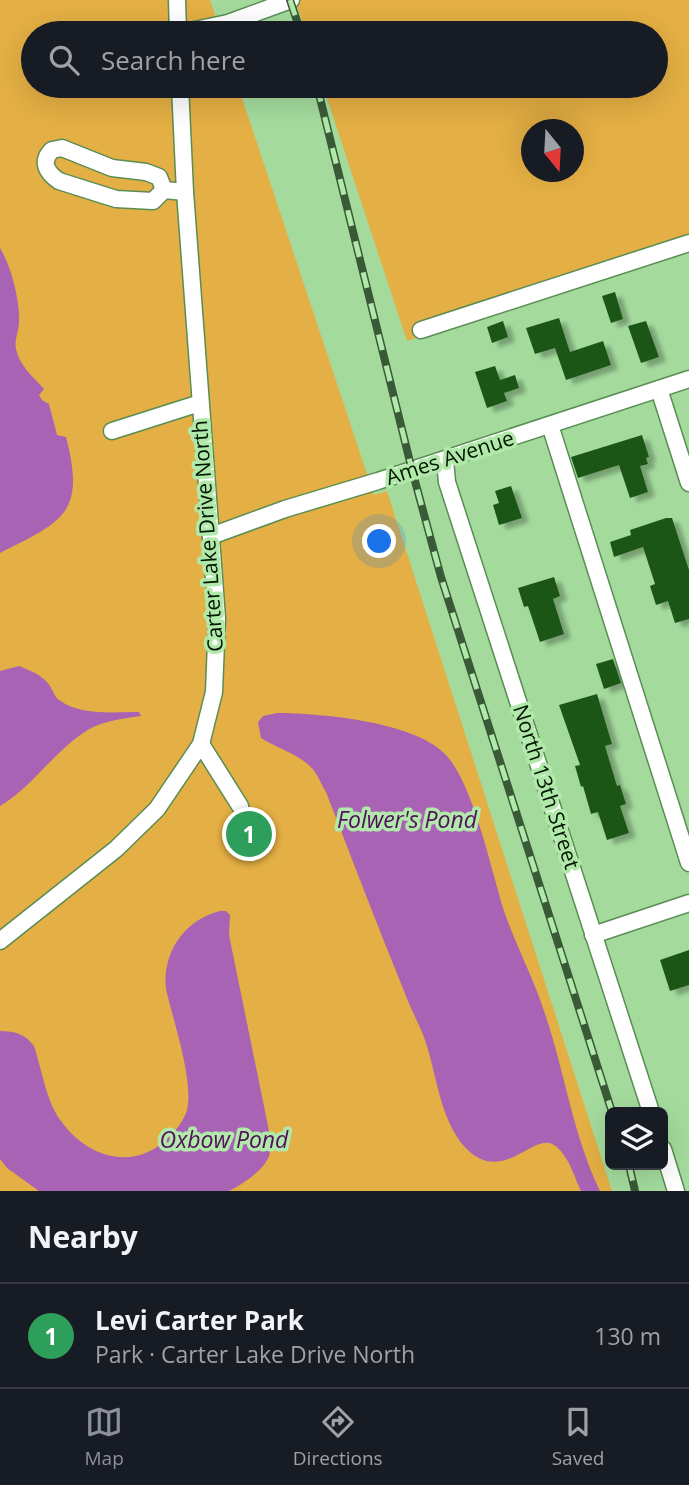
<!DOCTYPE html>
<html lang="en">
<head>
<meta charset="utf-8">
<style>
	:root { --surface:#171b24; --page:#242831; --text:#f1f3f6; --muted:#9ea1a6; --line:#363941; --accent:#8c9099 }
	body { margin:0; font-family:"Open Sans",sans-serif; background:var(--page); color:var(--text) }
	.controls { position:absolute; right:21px; bottom:21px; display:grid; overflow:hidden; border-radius:10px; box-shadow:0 7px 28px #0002 }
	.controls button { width:63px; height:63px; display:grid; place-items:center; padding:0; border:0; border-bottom:2px solid var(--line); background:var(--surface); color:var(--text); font:35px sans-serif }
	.compass { position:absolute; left:521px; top:119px; width:63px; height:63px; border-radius:50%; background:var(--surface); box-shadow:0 7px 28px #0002; rotate:162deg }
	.you { position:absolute; left:380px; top:542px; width:24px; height:24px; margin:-18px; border:5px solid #fff; border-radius:50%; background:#1a73e8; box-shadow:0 0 0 10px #1a73e833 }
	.badge { display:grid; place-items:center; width:46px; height:46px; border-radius:50%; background:var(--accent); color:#fff; font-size:23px; font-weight:700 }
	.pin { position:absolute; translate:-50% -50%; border:4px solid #fff; box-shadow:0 2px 7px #0006 }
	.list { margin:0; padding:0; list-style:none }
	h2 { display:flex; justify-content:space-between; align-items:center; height:91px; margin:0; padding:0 28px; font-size:30px }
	h2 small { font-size:23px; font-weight:400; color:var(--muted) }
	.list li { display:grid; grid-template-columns:46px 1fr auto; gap:21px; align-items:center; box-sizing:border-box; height:105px; padding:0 28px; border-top:2px solid var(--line) }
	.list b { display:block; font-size:26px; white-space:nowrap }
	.list p { margin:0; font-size:23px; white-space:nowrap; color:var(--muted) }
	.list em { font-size:23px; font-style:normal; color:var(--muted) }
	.icon { flex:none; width:38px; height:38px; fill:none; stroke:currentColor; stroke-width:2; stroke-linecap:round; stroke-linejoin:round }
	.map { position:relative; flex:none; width:689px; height:1191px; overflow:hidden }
	.search { position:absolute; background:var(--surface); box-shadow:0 7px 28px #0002; left:21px; right:21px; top:21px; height:77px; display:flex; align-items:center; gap:18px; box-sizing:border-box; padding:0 24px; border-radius:38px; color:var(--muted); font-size:26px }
	.sheet { height:196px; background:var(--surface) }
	nav { display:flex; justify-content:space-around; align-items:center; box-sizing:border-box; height:98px; border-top:2px solid var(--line); background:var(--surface); font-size:19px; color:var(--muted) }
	nav a { display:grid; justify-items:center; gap:4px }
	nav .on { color:var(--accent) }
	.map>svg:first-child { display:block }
</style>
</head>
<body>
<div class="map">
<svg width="689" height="1191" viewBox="0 0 689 1191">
	<defs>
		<filter id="shadow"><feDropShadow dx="7" dy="4.5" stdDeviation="2" flood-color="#0004"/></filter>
	</defs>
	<rect width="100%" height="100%" fill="#a4db9d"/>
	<!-- green -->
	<g fill="#e4af44" fill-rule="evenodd">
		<polygon points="0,0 210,0 221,33 33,33 33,86 238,86 374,495 387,491 612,1191 0,1191"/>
		<path d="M 295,0 L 689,0 L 689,247 L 407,341 L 323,86 L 656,86 L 656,33 L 306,33 ZM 532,130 L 574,130 L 574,172 L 532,172 Z"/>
	</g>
	<!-- water -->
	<g fill="#a963b4">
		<path d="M 0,248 C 11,266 20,300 19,322 C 19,330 14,341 16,349 C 19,365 34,378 44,389 L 39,395 L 42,400 L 49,404 L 57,435 L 66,437 C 86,514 63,521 0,553 Z"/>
		<path d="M 19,666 C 31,671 43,675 50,686 C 53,691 55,697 59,700 C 80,716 114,712 139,712 L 141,716 C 121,719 99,721 83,733 C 52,754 32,787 0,806 L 0,671 Z"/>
		<path d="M 277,713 C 321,713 413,722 444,753 C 473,781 491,870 504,911 C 516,946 534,979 545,1014 C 565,1073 573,1135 600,1191 L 581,1191 C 574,1176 568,1154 554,1145 C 533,1131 501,1189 463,1145 C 439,1116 437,1075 425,1040 C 419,1023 410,1008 404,991 C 377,925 352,859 326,792 C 322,786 319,778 315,772 C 303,755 278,749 261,738 L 258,722 L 263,716 Z"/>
		<path d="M 220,911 L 226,911 L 230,915 L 229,935 L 267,1121 C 269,1132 272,1146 269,1156 C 263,1171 243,1184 229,1191 L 39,1191 L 7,1168 L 0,1159 L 0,1031 C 15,1031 25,1034 34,1046 C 42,1070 46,1101 61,1121 C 88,1159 136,1172 170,1136 C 177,1129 184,1120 187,1110 C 194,1081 173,1020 166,989 C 162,953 184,920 220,911 Z"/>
	</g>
	<!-- building -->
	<g fill="#1d5717" filter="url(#shadow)">
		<polygon points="615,292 623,319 611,323 602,296"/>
		<polygon points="559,318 570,352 603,341 611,365 566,380 555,348 535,354 526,328"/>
		<polygon points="503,321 508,337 492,343 487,327"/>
		<polygon points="646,321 659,357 641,363 628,326"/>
		<polygon points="495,366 500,380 515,375 519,388 504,393 507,401 487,408 475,372"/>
		<polygon points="642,435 649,457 646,458 648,464 640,466 648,492 630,498 619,465 578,478 571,457"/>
		<polygon points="511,486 522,518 499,525 493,505 499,503 495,491"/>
		<polygon points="666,518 672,518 689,570 689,619 675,623 668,601 656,605 650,586 655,584 643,547 614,557 610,542 631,535 630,530"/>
		<polygon points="554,577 560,596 553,599 564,634 540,642 528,606 524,607 518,588"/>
		<polygon points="613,659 621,683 604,689 596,664"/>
		<polygon points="597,694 612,744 605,746 617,786 620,785 626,804 620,806 629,833 607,840 598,812 591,814 583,786 581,787 575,766 580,765 559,705"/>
		<polygon points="689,950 689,985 670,991 660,960"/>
	</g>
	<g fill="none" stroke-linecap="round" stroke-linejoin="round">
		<!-- minor casing -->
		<g stroke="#598d53" stroke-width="19">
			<g id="minor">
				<polyline points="177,0 178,33"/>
				<polyline points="180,33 228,23 291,0"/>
				<path d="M 164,190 L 153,201 L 116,199 L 59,181 C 47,173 40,162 52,150 L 62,148 L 112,168 L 146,172 L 159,177 L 164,190 L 185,192"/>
				<polyline points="421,330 689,243"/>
				<polyline points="659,389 689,483"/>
				<polyline points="550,425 689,863"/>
				<polyline points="112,431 200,403"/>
				<polyline points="445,460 447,482 651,1112"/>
				<polyline points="211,536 285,509 378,481 689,379"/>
				<polyline points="201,744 240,806"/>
				<polyline points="593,935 689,903"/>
				<polyline points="0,941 116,849 157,809 201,744 214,692 217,618 185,192 180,86"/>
				<polyline points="663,1149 676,1191"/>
			</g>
		</g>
		<!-- minor -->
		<use href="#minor" stroke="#fff" stroke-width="16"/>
		<!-- rail casing -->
		<g stroke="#3a5a37" stroke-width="8">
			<g id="rail">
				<polyline points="290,0 301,33"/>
				<polyline points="317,86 412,470 441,577 612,1112"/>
				<polyline points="629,1165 635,1191"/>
			</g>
		</g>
		<!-- rail -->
		<use href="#rail" stroke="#b1e9aa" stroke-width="5" stroke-dasharray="16" stroke-linecap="butt"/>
	</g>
	<g text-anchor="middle" stroke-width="7" stroke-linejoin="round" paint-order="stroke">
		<!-- street labels -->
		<g font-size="21" fill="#031602" stroke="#b1e9aa">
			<text transform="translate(450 458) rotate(-18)" y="7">Ames Avenue</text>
			<text transform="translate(208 536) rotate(-94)" y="7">Carter Lake Drive North</text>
			<text transform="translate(546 787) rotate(72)" y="7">North 13th Street</text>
		</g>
		<!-- water labels -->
		<g font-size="23" font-style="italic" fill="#520f5c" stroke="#b1e9aa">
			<text x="407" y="828">Folwer's Pond</text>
			<text x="224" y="1148">Oxbow Pond</text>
		</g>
	</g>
</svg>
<div class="controls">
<button><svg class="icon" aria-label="layers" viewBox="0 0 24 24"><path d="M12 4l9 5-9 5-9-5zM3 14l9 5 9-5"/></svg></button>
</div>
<svg class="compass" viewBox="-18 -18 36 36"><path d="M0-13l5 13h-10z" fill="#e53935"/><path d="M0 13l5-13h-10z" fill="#9ea1a6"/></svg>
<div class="you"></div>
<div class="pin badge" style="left:249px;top:834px;background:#2e9e5b">1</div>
<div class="search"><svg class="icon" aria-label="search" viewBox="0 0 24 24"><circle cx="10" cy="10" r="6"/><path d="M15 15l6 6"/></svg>Search here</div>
</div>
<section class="sheet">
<h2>Nearby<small></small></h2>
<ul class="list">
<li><span class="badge" style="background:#2e9e5b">1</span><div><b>Levi Carter Park</b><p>Park · Carter Lake Drive North</p></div><em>130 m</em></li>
</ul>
</section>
<nav>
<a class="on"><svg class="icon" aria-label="map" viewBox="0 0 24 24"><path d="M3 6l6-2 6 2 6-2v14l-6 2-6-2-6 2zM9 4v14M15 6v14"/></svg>Map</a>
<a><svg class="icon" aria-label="directions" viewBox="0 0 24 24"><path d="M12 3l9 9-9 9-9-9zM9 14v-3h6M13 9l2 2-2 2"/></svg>Directions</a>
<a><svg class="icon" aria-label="saved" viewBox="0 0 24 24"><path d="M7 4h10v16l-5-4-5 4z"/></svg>Saved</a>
</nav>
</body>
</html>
